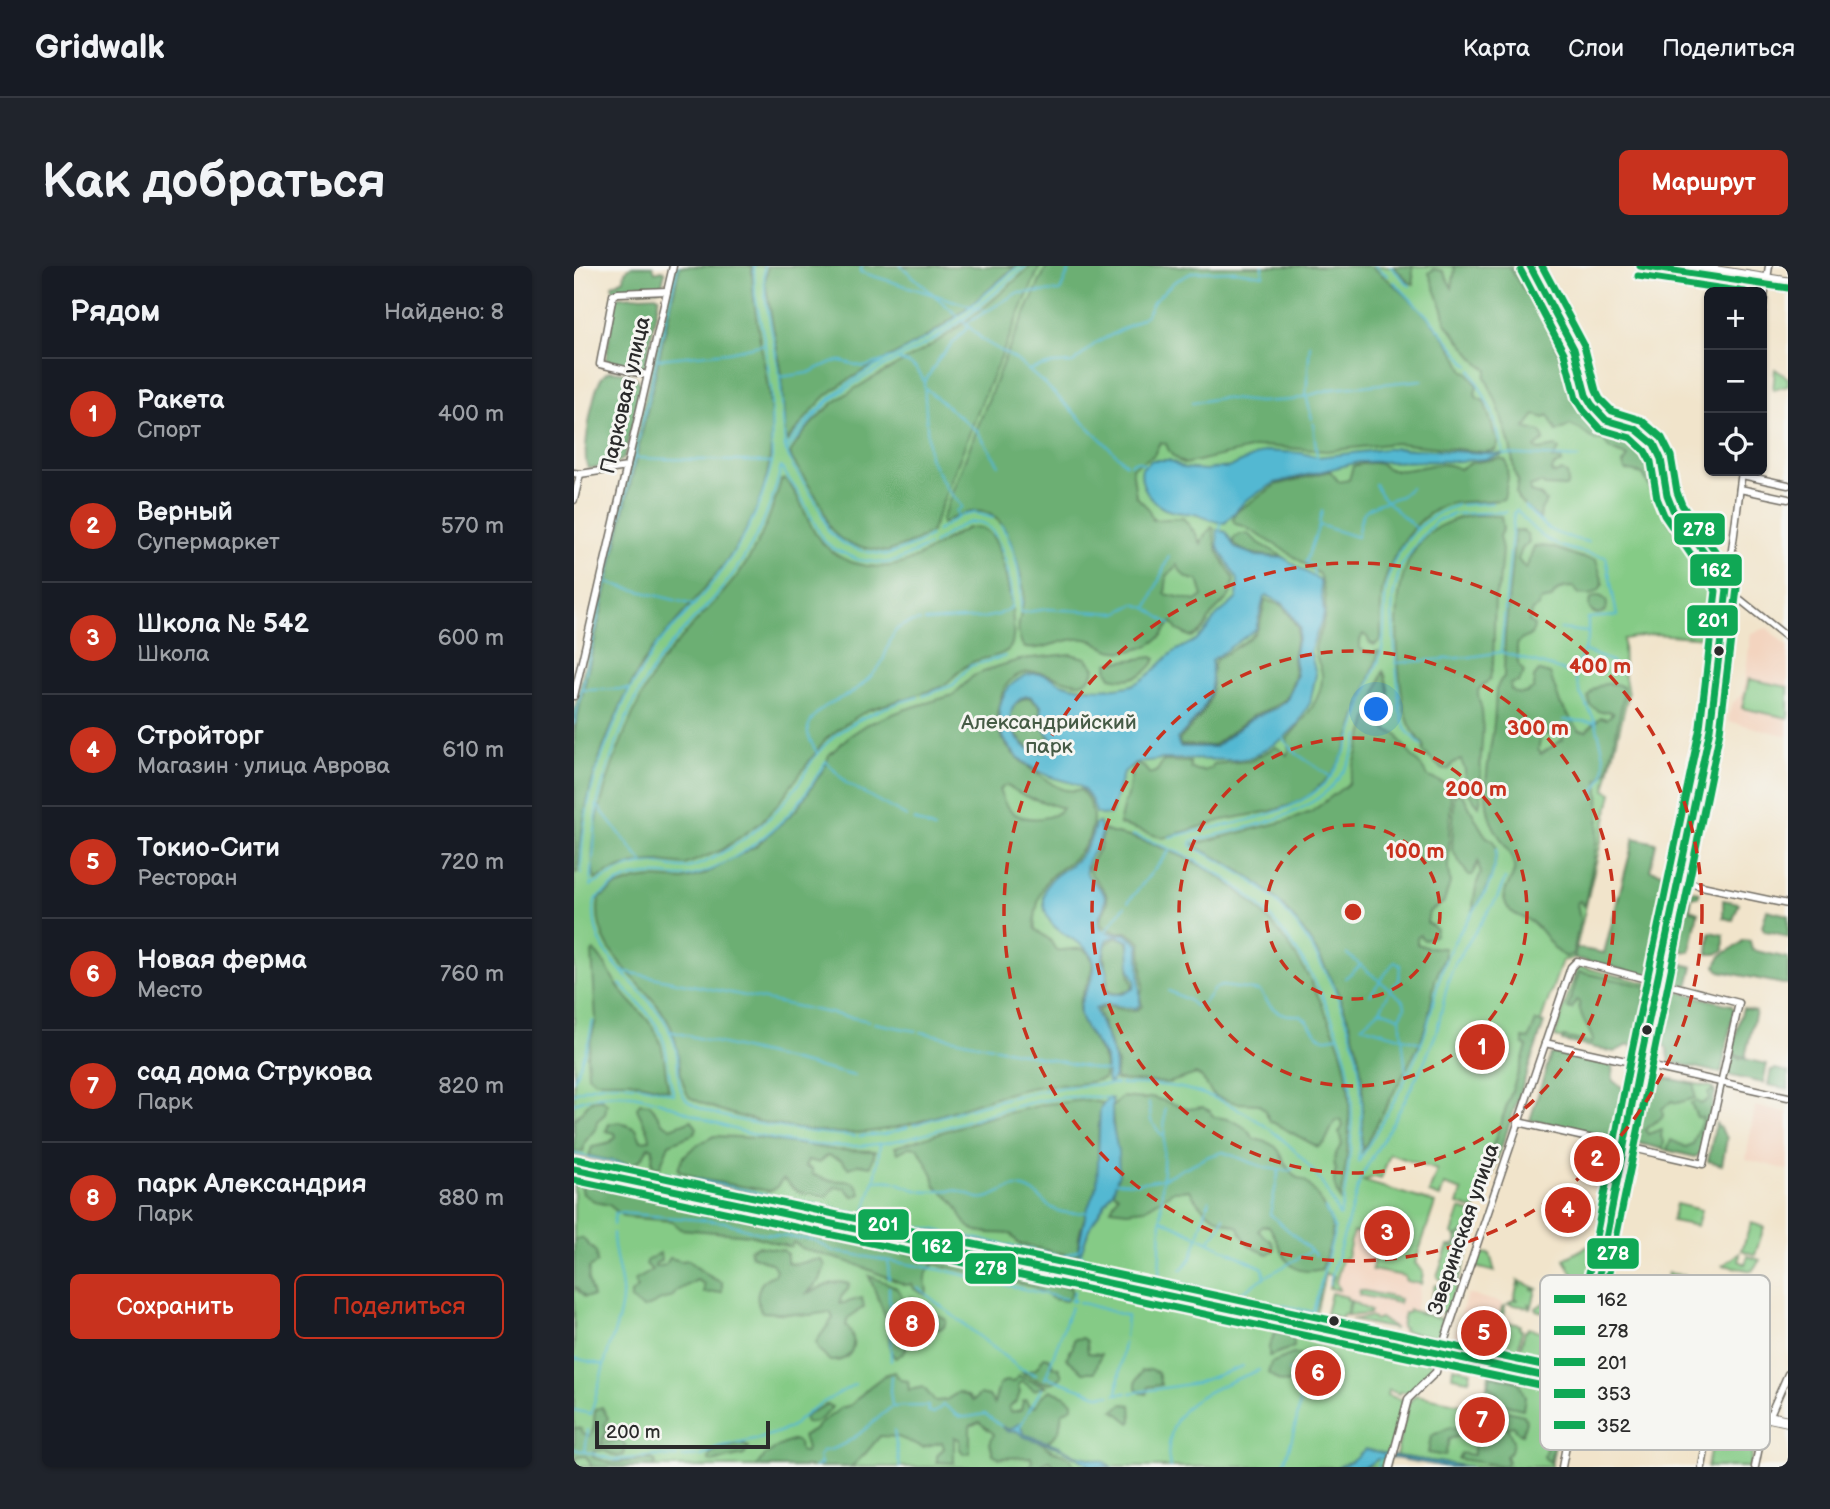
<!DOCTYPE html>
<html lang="ru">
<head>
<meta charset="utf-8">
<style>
	:root { --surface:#171b24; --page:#20242c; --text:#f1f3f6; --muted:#9ea1a6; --line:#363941; --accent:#c8321e }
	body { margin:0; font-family:"Balsamiq Sans",sans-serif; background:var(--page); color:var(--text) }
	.controls { position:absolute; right:21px; top:21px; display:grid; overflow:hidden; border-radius:10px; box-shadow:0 2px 5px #0004 }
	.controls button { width:63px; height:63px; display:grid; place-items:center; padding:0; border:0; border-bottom:2px solid var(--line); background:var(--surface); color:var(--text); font:35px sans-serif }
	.scale { position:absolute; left:21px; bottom:18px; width:175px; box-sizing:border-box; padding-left:7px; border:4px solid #2b2b2b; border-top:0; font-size:19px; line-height:24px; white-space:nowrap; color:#2b2b2b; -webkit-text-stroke:5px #f6f6f2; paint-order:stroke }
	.you { position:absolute; left:803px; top:444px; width:24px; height:24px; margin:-18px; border:5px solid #fff; border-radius:50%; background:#1a73e8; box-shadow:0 0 0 10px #1a73e833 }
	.badge { display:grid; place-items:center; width:46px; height:46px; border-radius:50%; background:var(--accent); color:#fff; font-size:23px; font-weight:700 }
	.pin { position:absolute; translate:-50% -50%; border:4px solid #fff; box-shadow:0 2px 7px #0006 }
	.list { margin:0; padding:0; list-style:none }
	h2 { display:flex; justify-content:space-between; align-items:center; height:91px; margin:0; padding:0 28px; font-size:30px }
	h2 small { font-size:23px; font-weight:400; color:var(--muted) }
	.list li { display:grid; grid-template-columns:46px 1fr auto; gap:21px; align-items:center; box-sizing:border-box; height:112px; padding:0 28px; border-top:2px solid var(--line) }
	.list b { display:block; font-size:26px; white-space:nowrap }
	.list p { margin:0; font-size:23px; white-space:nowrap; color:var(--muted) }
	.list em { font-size:23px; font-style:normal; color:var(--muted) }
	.actions { display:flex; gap:14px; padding:21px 28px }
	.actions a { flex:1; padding:16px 0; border:2px solid var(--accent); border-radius:10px; text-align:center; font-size:24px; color:var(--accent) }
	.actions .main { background:var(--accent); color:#fff }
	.icon { flex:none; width:38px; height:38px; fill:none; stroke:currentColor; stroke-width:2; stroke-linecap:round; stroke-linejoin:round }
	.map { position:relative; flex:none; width:1214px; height:1201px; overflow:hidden; border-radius:10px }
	header { display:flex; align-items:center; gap:42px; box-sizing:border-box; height:98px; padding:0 35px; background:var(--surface); border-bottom:2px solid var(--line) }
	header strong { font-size:33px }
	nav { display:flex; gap:38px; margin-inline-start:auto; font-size:24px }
	.intro { display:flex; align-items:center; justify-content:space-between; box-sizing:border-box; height:168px; padding:0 42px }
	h1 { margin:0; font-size:49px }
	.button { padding:18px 32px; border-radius:10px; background:var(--accent); color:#fff; font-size:24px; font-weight:700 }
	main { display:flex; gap:42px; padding:0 42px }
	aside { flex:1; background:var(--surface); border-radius:10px; box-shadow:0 2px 5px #0004 }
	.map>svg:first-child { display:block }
</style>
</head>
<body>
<header>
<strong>Gridwalk</strong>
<nav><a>Карта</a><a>Слои</a><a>Поделиться</a></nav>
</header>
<div class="intro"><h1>Как добраться</h1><a class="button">Маршрут</a></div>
<main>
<aside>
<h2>Рядом<small>Найдено: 8</small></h2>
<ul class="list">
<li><span class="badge">1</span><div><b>Ракета</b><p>Спорт</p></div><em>400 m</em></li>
<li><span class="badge">2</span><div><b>Верный</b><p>Супермаркет</p></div><em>570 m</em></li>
<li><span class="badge">3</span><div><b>Школа № 542</b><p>Школа</p></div><em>600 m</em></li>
<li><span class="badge">4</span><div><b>Стройторг</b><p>Магазин · улица Аврова</p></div><em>610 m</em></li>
<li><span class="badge">5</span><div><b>Токио-Сити</b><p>Ресторан</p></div><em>720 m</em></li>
<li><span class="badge">6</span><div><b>Новая ферма</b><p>Место</p></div><em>760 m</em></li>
<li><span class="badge">7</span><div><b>сад дома Струкова</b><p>Парк</p></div><em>820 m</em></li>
<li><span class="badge">8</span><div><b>парк Александрия</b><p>Парк</p></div><em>880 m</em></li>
</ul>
<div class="actions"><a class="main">Сохранить</a><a>Поделиться</a></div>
</aside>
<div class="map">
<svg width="1214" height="1201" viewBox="0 0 1214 1201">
	<rect width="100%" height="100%" fill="#f6f6f2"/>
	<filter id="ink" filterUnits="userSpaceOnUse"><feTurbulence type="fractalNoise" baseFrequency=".0143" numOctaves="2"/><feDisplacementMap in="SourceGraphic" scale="14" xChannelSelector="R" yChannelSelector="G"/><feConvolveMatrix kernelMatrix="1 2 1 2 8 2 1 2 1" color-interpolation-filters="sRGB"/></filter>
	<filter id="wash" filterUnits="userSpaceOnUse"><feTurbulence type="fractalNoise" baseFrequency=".00686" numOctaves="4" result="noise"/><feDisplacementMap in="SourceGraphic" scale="28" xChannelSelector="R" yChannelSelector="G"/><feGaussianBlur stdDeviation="1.57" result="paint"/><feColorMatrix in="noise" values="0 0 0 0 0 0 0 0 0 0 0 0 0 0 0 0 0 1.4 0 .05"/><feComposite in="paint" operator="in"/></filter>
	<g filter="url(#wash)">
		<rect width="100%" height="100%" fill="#f1e4cb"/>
		<!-- built -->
		<g fill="#f3d4bf">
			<polygon points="1193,362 1214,381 1214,470 1154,455 1158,438 1169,427 1177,367"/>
			<polygon points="1181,840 1214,847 1214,904 1172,893"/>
			<polygon points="788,915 861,937 841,997 849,1006 841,1046 855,1070 752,1048"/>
			<polygon points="893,1028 929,1037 919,1078 912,1082 880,1075 879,1073"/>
		</g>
		<!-- green -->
		<g fill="#85cb86" stroke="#587b58" stroke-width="2">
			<path d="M 101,0 L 937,0 C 960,27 981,57 993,90 C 999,107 1000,126 1009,142 C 1026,172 1047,159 1066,176 C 1086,195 1080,228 1092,251 C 1105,275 1138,299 1144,325 C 1146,338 1141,355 1139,368 L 1134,372 L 1080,368 L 1049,373 L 1050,407 L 1054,428 L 1031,524 L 1038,527 L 1000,692 L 988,695 L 901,944 L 884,938 L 888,925 L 870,919 L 866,931 L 855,927 L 863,904 L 816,888 L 807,913 L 800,911 L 789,915 L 861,937 L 841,997 L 849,1006 L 847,1018 L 832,1015 L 830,1010 L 798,1004 L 803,973 L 797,971 L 797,968 L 779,966 L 773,991 L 768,994 L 762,1016 L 765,1024 L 755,1022 L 760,1010 L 751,1008 L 742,1047 L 738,1050 L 375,968 L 0,889 L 0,446 Z"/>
			<polygon points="1201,103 1214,112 1214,120 1199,124"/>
			<polygon points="1175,413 1214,421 1214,452 1168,442"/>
			<polygon points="1006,701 1074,717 1064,770 1059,770 1040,785 981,771 1002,704"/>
			<polygon points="1092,812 1137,821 1141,826 1127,887 1121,891 1060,876 1068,827 1080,825"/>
			<polygon points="0,908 608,1038 659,1050 663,1052 664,1055 862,1097 860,1104 838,1126 826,1126 826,1128 814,1124 813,1129 832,1135 818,1181 814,1187 813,1201 0,1201"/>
			<polygon points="1102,938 1127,944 1123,960 1098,955"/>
			<polygon points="886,943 905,949 906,951 905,955 882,971 878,968"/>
			<polygon points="904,957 896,980 882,975 882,972"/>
			<polygon points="1177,957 1190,961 1181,989 1168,984"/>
			<polygon points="882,977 895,982 888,1005 880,979"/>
			<polygon points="1018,978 1023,979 1015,1021 1004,1018 991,994 992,992"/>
			<polygon points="874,980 878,980 887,1007 872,1048 859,1044 855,1039 861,1019 871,1020 873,1014 865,1013 863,1010"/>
			<polygon points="906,987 916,988 921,1006 902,1001"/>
			<polygon points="1166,987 1165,995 1171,998 1174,990 1186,994 1178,1005 1149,999"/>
			<polygon points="1094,1007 1113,1010 1111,1022 1092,1019"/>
			<polygon points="944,1015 962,1022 957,1023 962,1024 958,1040 954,1037 957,1042 934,1038 939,1034 944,1034 940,1033 944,1017 947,1021"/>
			<polygon points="786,1024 826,1033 825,1037 785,1029"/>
			<polygon points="757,1027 773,1031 773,1034 776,1035 772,1049 769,1049 768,1052 752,1048"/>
			<polygon points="974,1034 981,1041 982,1050 962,1044 962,1042"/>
			<polygon points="777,1035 796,1045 795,1048 774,1050"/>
			<polygon points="931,1040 928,1055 946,1059 945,1063 948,1064 943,1089 922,1084 919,1081 928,1041"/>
			<polygon points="835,1044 868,1053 864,1072 829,1065 830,1062 827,1061 830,1047 834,1047"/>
			<polygon points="796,1051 801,1054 806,1052 821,1063 777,1054"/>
			<polygon points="954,1062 974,1067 978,1065 975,1076 967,1075 965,1086 975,1088 973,1095 945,1089 951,1065 953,1065"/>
			<polygon points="749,1067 863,1091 862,1094 749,1070"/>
			<polygon points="879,1101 897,1105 895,1114 878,1111"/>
			<polygon points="917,1103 991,1119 991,1122 916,1106"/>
			<polygon points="915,1108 991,1125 977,1201 897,1201 822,1190 835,1136 842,1129 907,1142 910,1138"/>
			<polygon points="1146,1156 1174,1162 1181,1166 1176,1201 1133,1201 1141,1160"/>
		</g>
		<!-- forest -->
		<g fill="#6caf73" stroke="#4c6d4f" stroke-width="2" fill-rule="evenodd">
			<polygon points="58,0 79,0 81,6 88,4 91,6 87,23 40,26 38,19 50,13 51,5"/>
			<path d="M 106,0 L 178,0 C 178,74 212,146 190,221 C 172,285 123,329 83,378 C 68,396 58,416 48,437 C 20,497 8,540 4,606 L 1,608 L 0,466 Z"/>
			<path d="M 194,0 L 441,0 C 411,28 379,55 344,76 C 313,94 279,107 252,130 C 237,144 226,160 213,175 L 211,168 L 207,103 L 191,16 Z"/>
			<path d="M 457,0 L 466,0 L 410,130 L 357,266 L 342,275 L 313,286 L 277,279 L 264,271 L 255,261 L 247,238 L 218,193 L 216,187 C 251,128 297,116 351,83 C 388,61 425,30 457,0 Z"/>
			<path d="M 473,0 L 797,0 C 832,27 873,64 890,105 L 894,106 L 903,120 L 901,128 L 903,132 L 910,135 L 924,178 L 921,184 L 911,186 L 822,177 L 752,185 L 689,180 L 611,198 C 601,193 596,189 592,178 L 586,176 L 580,189 L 558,202 L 562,230 L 574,242 L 579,254 L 609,252 L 622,268 L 627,278 L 630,270 L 638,261 L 640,263 C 638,282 651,297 660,313 C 659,331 651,334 640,346 C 631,357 632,366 617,371 L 603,364 L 598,356 C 592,361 590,369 584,373 C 573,383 551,388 536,384 C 528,381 520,373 511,373 C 489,371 472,385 451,382 C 437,366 449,348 450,330 C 451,318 445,304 442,292 C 430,248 411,232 368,258 L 367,255 L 431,91 ZM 603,299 C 609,310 611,313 624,314 L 629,330 L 622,335 L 591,328 L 593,310 Z"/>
			<polygon points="819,0 838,0 840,18 836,17"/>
			<polygon points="879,0 934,0 973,58 1009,145 1026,163 1028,171 1026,174 1021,175 1005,163 996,159 983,166 974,149 970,152 961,149 951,162 967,166 970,174 961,181 964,184 982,181 985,184 978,193 987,194 988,197 980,200 977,206 981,208 988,205 993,208 994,216 992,221 971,220 967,217 956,221 956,226 966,229 972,235 967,244 966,254 944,233 942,227 944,214 941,209 936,179 922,135 911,111 913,103 905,98 871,56 870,46 855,7 860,3 869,5 878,22 881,3"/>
			<path d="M 82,29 L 85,31 L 71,102 C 60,107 45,100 34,96 L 32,93 L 41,35 L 44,31 Z"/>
			<path d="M 35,105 C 48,106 65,106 67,122 L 50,192 L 36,201 L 14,202 C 7,190 19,125 27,113 C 29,109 32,107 35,105 Z"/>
			<path d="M 1034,168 L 1057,174 L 1066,183 L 1066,187 L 1071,187 L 1082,223 L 1082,234 L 1069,208 L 1051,204 L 1049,198 L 1054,191 C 1044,186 1034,186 1030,174 Z"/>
			<path d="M 927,192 L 932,195 L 934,212 L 930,233 C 909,238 885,232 865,242 C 839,255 819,287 811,314 C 805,333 807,354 807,373 L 801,379 L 796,377 L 793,371 L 789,368 L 786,374 L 786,383 L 795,387 L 805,385 L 802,395 L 769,490 L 759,507 L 736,529 L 720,538 L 697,545 L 649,554 L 589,572 L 545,558 L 550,537 L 554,530 L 558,503 L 563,499 L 569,500 L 576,508 L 583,505 L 589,495 L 616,496 L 617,503 L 629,505 L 638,502 L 639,498 L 676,495 L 702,481 L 713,489 L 715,484 L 713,473 C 728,456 750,432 748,408 C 747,398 740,391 741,382 C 742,375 746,368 748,361 C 753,344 752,325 745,308 L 712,285 L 669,260 L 661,258 L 659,254 L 662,246 L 702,219 L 756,205 L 765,216 L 775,214 L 779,200 C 786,198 798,196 806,198 C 810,199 812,202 815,203 C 839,209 863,190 885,203 L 897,197 Z"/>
			<path d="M 211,213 C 226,229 231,251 242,269 C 252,283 264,292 280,297 C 330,312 354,281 394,262 C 403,260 412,262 418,270 C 429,284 445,363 437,380 C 432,391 409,391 399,396 C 385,402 379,415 365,422 L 294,444 L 271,458 L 251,474 L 203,539 L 187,556 L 148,584 L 111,599 L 85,596 L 64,597 L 35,606 L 21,614 C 6,564 60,430 92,390 C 115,361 144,336 166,306 C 186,279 198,247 207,214 Z"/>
			<path d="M 901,249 L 927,250 L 929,263 L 925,270 L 928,283 L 925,320 L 921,330 L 919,399 L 916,413 L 904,424 C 903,432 907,437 908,445 C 910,460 908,474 907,489 C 905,505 910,524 905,540 L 890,522 L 891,504 L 887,494 L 879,497 L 875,503 L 869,504 L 849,486 L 850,479 C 829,460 828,430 825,403 C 820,338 819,260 901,249 Z"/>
			<path d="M 941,265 L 949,265 L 954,269 L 955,276 L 948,283 L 944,294 L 952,303 L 960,281 C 977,278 990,286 1006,291 C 1011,293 1016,292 1022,294 L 1029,317 L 1025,324 L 1016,329 L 1005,328 L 999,321 C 988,321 983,323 977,333 L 966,335 L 965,340 L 958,345 L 955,356 L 960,359 C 959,378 941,367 943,385 C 944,397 942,395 950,406 L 945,416 L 936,418 L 937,424 C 945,430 953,428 960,422 L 960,411 L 965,405 L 976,408 L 986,437 L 1005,464 L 1012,465 L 1027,451 L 1033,453 L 1039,447 L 1034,445 L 1026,446 L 1016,439 L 1014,431 C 1020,418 1037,414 1049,421 L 1050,429 L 1034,505 L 1024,514 C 1029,556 1019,597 1011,638 L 1009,640 L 1006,635 L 1003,637 L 1006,654 L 999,688 L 992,691 C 977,684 972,667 959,657 C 948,649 935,650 931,635 C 927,621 942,614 940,600 C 937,582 921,569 916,552 C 908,526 914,498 918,472 C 921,457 921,440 922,424 L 926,415 L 930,411 L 931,369 ZM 986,466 L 988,467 L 989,473 L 967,488 L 964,483 L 968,468 L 980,469 Z"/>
			<path d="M 667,268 L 674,268 L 685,277 L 710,291 C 693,290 672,290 659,277 L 660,272 Z"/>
			<circle cx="1024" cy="339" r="9"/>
			<path d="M 691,334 L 708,339 L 724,362 L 719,393 L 721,410 L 712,433 L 701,440 L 678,450 L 639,480 L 606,479 L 605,475 L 607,472 C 618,459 631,449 636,432 C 640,421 635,404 642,394 C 645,390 652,388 656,385 C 686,367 684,367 691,334 Z"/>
			<path d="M 496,388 L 512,392 L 521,402 C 507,442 469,386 437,414 C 430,420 427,429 425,438 C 415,472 443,494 468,511 C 475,515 482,522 491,524 C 496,525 502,524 507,524 C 528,546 519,576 497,595 C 489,602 479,606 472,616 C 466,626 459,651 461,663 L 476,674 L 482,684 C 491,686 506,679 513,686 C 529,703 504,725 505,742 C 506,764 525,775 530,795 C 532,801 530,806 530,812 C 508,821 479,817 456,822 C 406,832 358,856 307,864 C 255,874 162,855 115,831 C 102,809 108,784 96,759 C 74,715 16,689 25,633 L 41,621 L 62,614 L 79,612 L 109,614 L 129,609 L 182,580 L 223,543 L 251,501 L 255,489 L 274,471 L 294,458 L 329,444 L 379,429 L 399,410 L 422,401 L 448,393 ZM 432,519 L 451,530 L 488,542 C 480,554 454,555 441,548 C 432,543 429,533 425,524 Z"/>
			<path d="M 578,391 L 582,393 C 571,411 556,416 537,411 L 533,404 L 534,397 Z"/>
			<path d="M 809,405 C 814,411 816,441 818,451 L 813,455 L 812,464 L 823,468 C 829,485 846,494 854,511 L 871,517 L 877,526 L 874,601 L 876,617 L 870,636 L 855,646 L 853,656 L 862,663 L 861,669 L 850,674 L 846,669 L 843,672 L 843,678 L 852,681 L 870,682 L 871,690 L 861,714 L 854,753 L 845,779 L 788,886 C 787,861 791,836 788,811 C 781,752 745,675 703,634 C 680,611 650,595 622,581 L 620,578 L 716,554 L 737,546 L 774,518 Z"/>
			<path d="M 455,431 L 466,441 L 467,459 L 475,471 C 473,513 404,447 455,431 Z"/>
			<path d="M 884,527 L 890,531 C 895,540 906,563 912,570 C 916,574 918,572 920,577 C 928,595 910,631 899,645 C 899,637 902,614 907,608 L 904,596 L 898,609 L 894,609 L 878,584 L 880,529 Z"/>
			<path d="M 528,563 C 539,569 551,569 563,573 C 588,581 614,592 636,605 C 690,638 725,685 749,741 C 757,759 766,777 770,796 C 780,838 774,892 766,934 C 762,925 757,913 762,904 C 758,893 761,888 768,878 L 765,867 L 769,860 L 767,854 L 761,855 L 751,876 L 744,881 L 696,855 L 690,843 L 684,838 L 662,837 L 640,830 L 627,811 L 622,808 L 594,817 L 541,814 L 543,798 L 524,744 C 535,737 548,746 561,745 L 568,740 L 566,731 L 569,721 L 567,677 L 553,666 L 541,666 L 528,660 L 526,654 C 528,649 532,643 533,638 C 536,622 518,615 514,602 L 527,579 Z"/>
			<polygon points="1060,572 1082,577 1076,604 1097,609 1075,710 1000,692 1002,682 1030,687"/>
			<polygon points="1114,624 1126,626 1124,631 1118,630 1116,643 1124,646 1116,686 1107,685 1105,697 1119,701 1114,720 1090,714"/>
			<polygon points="1149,634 1165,637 1159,654 1149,652"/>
			<polygon points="1193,644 1214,649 1214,672 1203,667 1191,665 1188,660"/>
			<polygon points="1136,666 1150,669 1150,684 1143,688 1134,688"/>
			<path d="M 543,671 L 554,675 L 556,687 L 555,708 L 559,720 C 553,727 539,731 532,723 C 538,706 526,694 532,678 Z"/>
			<path d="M 1169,674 L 1176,675 L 1178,684 L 1214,692 L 1214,718 L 1209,718 L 1146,705 L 1142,700 C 1148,681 1161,686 1169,674 Z"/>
			<path d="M 20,685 C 30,693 36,709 44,720 C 57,740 78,752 86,776 C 92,791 90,808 95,824 L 56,815 L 21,815 L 14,809 L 13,789 L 22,754 L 18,687 Z"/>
			<path d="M 1005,706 L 1072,720 C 1073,733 1066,773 1059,783 L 1056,778 L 1040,786 L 988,775 L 989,771 L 1017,777 L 1019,774 C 1014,760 1005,751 1005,736 L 1002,734 L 998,743 L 994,742 Z"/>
			<polygon points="1093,723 1157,739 1160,744 1147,807 1096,796 1093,782 1080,772 1090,725"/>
			<polygon points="1169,742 1182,745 1171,791 1157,788"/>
			<polygon points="962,755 970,757 916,915 908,911 953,781 949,778 949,772 955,773"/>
			<polygon points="982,787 1038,799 1039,815 1050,823 1052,827 1044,873 956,854 977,788"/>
			<polygon points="1157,790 1193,798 1189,817 1153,809"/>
			<polygon points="1201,803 1214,806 1214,823 1194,819 1197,804"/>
			<polygon points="1092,812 1120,818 1121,832 1103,837 1098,835 1088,843 1089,850 1071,864 1074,868 1088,863 1087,871 1090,875 1089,883 1060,876 1068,827 1080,825"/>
			<polygon points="1139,824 1141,826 1127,887 1121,891 1093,884 1097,874 1112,881 1119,878 1129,852 1123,851 1117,837 1123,835 1127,838 1135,833 1134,827"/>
			<path d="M 548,831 L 570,833 L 578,831 L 615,843 L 628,841 L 636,845 L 640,851 C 658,852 671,858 680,873 C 716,879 702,895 721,910 C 724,913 728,913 731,915 C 740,923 757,950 758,961 C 760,974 751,991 748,1003 C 710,1013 711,985 695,960 L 689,960 L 684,965 L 698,976 L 701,983 L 694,988 C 677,982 670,978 665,961 C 645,955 625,944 616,924 L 600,925 L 571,943 L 553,945 L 537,943 L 544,929 L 539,925 C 550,893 538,873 538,841 Z"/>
			<polygon points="28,833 33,838 31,848 23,855 22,862 11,876 9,886 0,885 0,854 17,835"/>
			<path d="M 511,834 L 529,837 C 521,850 527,899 523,919 C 518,942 500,964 505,988 L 499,990 L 445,978 L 437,968 C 425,966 409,969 398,963 C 391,959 388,951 385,945 C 380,934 370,927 361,920 L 359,909 L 344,882 L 335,881 L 324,887 L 321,881 L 412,852 L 472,838 Z"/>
			<path d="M 66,837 L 76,838 L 88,856 L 97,862 L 118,854 L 123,862 L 120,868 L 95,878 L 86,901 L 80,902 L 78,896 L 79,882 L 74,881 L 69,891 L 59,899 L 15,890 L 18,881 L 33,878 L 42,871 L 41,867 L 32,865 L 35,858 L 45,856 L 62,863 L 67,875 L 76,874 C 76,862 66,853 63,842 Z"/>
			<polygon points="1142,857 1153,872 1148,899 1134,895"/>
			<path d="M 140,870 L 183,872 L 262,884 L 301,885 L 297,900 L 285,898 L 275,902 L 267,894 L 254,889 L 245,897 L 234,894 L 231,900 L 238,903 L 239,909 C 244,909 247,912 251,913 C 264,918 283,908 287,928 L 280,931 L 271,922 L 261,921 L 253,930 C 242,929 227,929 218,921 C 215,918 213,915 209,913 L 201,923 L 195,925 L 125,913 L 104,904 C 106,887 126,877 140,870 Z"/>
			<path d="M 7,918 L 496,1021 L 498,1027 L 492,1035 L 479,1033 L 460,1021 L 360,998 C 343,1015 356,1014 352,1029 L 340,1023 L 338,1018 L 332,1019 L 281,998 L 229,983 L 220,976 L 216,981 L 176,969 L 106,963 L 98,955 L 50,951 L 35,939 L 22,936 L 9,928 Z"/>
			<polygon points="8,972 22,986 23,997 15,1002 14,1014 19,1031 10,1031 0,1020 0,974"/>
			<path d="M 183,980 L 209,984 L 213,988 L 213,996 C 224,1001 236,992 248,994 L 251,999 L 246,1014 L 233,1027 C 247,1023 259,1012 275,1018 L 274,1023 L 267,1031 L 266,1038 L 288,1032 L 290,1041 L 274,1052 L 272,1059 C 286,1076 279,1096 256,1095 L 244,1083 L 242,1076 L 259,1052 L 256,1046 L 235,1049 L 188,1046 C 179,1032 184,1013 200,1009 L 202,1004 L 199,998 L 177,989 L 176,984 Z"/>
			<path d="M 86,987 L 87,995 L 82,997 L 81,1001 L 91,999 L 96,992 L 107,995 L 114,994 C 121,1001 139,1014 148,1016 L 148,1026 L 130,1027 L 130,1018 L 123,1014 L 103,1025 L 97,1032 C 85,1032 80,1040 69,1042 L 57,1034 L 57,1028 L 63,1022 L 60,1015 L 76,1006 L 78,1004 L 72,998 L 72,995 Z"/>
			<path d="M 295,1010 C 326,1023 328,1017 331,1052 L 326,1056 L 328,1065 L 336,1070 C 335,1080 331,1088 321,1092 L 316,1084 L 315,1060 Z"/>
			<polygon points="337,1031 348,1035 349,1039 372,1054 370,1061 358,1066 341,1050 335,1036"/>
			<polygon points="701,1066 719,1069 720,1081 695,1090 695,1081"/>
			<polygon points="509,1072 513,1075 514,1087 527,1088 521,1106 509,1106 492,1092 499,1081 500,1073"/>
			<polygon points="719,1088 724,1088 729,1092 731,1108 713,1117 705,1115 694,1107 697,1097"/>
			<path d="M 470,1091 L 475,1092 L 480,1101 L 485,1102 L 488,1110 C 476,1124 462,1113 448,1107 L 462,1103 Z"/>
			<polygon points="577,1103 584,1107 587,1119 574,1121 573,1128 567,1127 562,1122 562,1115 568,1105"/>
			<path d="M 320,1106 L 327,1114 L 334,1115 L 335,1124 L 349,1121 L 361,1135 L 372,1134 L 385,1126 L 394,1130 L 399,1135 L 406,1128 L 415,1130 L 420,1138 L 425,1119 L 431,1115 L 439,1116 L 445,1110 L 472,1120 L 460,1124 L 448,1115 L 444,1119 L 446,1126 L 443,1135 L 435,1141 L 437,1146 L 447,1144 L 449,1135 L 452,1134 L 454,1139 L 461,1141 L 467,1131 L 476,1124 L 491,1130 L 498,1136 L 498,1141 L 488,1147 L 485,1165 L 473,1177 L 459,1172 C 467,1175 470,1180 478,1184 C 489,1189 496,1188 500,1201 L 482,1201 L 476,1195 L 468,1198 L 468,1201 L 454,1201 L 458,1197 L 457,1191 L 426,1192 L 419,1188 L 416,1177 L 420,1168 L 405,1156 L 396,1160 L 396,1187 L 390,1188 L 386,1183 L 385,1173 L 380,1171 L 380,1197 L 363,1196 L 363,1190 L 370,1182 L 368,1176 L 349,1181 L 324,1171 L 306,1170 L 291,1188 L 277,1201 L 182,1201 C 189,1188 206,1179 220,1174 L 225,1177 L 226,1185 L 231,1187 L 233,1182 L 229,1170 L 242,1163 L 243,1160 L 267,1142 L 277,1139 L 294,1122 L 311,1109 Z"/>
			<polygon points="917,1110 945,1116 951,1131 949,1143 923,1137 924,1129 914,1119"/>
			<path d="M 254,1138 L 258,1141 C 253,1149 242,1159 232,1157 L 230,1152 L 235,1147 Z"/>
			<polygon points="549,1138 557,1139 558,1155 556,1157 540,1144"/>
			<polygon points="911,1140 950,1149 952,1155 948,1168 942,1165 940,1160 933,1161 939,1175 937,1186 932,1190 934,1196 930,1200 884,1193 887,1187 899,1189 899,1177 909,1142"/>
			<path d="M 28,1141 L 34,1152 L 31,1159 L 33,1164 L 27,1178 L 46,1173 L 52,1180 L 50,1189 L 43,1191 L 29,1184 L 20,1185 L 19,1191 L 37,1197 L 78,1193 L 82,1196 L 81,1201 L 18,1201 L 12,1190 L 4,1191 L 0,1198 L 0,1162 L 7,1162 L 9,1167 L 16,1170 C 23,1161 18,1152 22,1143 Z"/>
			<polygon points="973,1154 984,1156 976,1197 970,1191 974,1175 968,1170 970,1158"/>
			<polygon points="889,1159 897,1159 894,1167 875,1173 871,1190 854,1187 857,1170 876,1161 882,1163"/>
			<polygon points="167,1178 175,1181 170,1189 138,1196 135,1194 136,1188 142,1184"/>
		</g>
		<!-- water -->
		<g fill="#53b8d2" stroke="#3f727e" stroke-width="2" fill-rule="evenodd">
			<path d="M 821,182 L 930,188 L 911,193 L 888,195 L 785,196 L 701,217 L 672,234 L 651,257 C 637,256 633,251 620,248 C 612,247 604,247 597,245 C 579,241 564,219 568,202 L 578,194 L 595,194 L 610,202 L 631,204 L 656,201 L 692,185 L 727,187 L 743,191 Z"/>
			<path d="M 643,264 L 652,266 L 661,282 L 683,290 L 710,292 L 746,315 L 750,348 L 736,385 L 742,408 L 736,437 L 724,458 L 709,473 L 676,492 L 661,494 L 589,493 L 567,496 L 557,500 L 549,507 L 537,548 L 527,549 L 522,547 C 519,538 517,531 510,524 C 502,516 490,515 480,512 C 459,505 437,490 428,469 C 423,458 424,444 428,433 C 435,416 452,404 471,409 C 478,411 483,416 490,418 C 507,424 542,424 558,419 C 574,413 583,400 596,389 C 604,382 615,379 623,373 C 631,368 635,360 640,353 C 645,346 657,339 663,332 L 664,314 L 644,281 ZM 694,330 L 710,338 L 726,362 L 720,392 L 723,409 L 713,434 L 703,442 L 678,452 L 641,481 L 606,481 L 603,473 C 617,458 633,444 637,422 C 639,413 637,404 638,394 L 682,363 L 690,331 ZM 452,430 L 456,430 L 467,440 L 469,462 L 477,473 L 472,485 L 466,487 C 440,483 422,443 452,430 Z"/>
			<path d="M 525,557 C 534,579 512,586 512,604 C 513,616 529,619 531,631 C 533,640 525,648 524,658 L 528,664 L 540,668 L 552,668 L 565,679 L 566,738 L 561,743 L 533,738 L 521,743 C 527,763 552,802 535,818 C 530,809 535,801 531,792 C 524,776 503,759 506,740 C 509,724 524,712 519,694 C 513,669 467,673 470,630 C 472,610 489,607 501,595 C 511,586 519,571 521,558 ZM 543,670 L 555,675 L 556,704 L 561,715 L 560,722 L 549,728 L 535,728 L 531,723 L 534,706 L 528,693 L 533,673 Z"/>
			<polygon points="534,832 538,833 538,857 544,885 545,907 539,925 515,963 507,987 504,984 512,946 523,920 526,843"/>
			<polygon points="445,1157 450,1168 485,1180 501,1189 528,1195 538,1201 519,1201 486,1182 451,1171 443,1165 434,1166 427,1160 436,1164"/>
			<polygon points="791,1183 822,1190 897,1201 874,1201 813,1191 804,1193 791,1201 763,1201 777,1195"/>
		</g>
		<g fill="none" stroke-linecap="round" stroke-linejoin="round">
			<!-- stream -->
			<g stroke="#53b8d2" stroke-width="2">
				<polyline points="190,0 191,30 206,110"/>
				<polyline points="288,0 286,6 413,45 393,57"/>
				<polyline points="327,0 384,50"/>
				<polyline points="801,0 814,10"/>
				<polyline points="816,0 836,20"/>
				<polyline points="820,16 860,57 895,100"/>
				<polyline points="413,45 443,27 486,25 497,0"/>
				<polyline points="388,54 410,75 441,93 474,121 552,198"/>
				<polyline points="736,78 732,129 738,153"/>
				<polyline points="191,79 197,123 198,196"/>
				<polyline points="318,92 290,101 267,95 258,96 234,107 206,111 211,182 219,200 244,239 255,266 271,279 289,285 313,289 343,278 356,270"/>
				<polyline points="319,92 372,61 445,0"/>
				<polyline points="84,93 154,86 191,78 181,29 180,0"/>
				<path d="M 325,94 C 339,98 345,103 350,116 L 355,191 L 373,223 L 388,241 L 382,245 L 384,251 L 363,265"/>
				<polyline points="454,104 478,98 499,97 522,77 562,56 573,48 580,35 600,16 619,6 662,5 689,9 688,0"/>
				<polyline points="897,104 918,146 930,188 1005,192"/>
				<polyline points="350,117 366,91 394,61"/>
				<polyline points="351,122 404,166 425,199"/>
				<polyline points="618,137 646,132 685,136 718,134 758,123 848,114"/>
				<polyline points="739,157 743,191"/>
				<path d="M 211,182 C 241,143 269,116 314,94"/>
				<path d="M 212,186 C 227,167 242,146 262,130 C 296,104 337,89 373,65 C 401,46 426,22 452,0"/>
				<path d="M 61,192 L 198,196 C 185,254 159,294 120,339"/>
				<polyline points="556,198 563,195 570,198"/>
				<polyline points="801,218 806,228 812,235 827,230 837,221"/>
				<polyline points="887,239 918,237"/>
				<path d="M 951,240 C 973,265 980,269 1014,276"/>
				<polyline points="385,250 401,247 419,252"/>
				<polyline points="745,257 748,245"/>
				<path d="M 427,259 C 442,281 450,321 446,347 L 474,343 L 543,347 L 561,338 L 573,342 L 596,358"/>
				<polyline points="646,264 647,257"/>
				<path d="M 740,310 L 739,300 L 732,296 L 745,259 L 783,271 C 788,246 787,243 812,235 L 843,263"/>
				<polyline points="34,317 120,339 83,379 57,422"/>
				<polyline points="574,341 595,290"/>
				<path d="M 351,355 L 408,352 L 424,349 L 437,342 C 440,323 428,256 403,256 C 388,255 371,270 359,278"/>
				<polyline points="986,363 1013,366"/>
				<polyline points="1011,385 1039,396"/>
				<path d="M 927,386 L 940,246 L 943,244 C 970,281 989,282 1032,291 L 1043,350 L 1014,352 L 1014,372 L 1001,408 L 1006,427 L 1022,456 L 989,454"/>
				<polyline points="821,397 896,391 927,386 1000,408"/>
				<polyline points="349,430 379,419 396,400 432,390"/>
				<polyline points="0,458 104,0"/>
				<polyline points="709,473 722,487"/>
				<polyline points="848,480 832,464 826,444 818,348 819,331 826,302 845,274 862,255 880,248 932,246"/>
				<path d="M 243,487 C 238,477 230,468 236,457 C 247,434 277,433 292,415 C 298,409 306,402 309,394 C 319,371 316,358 346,355"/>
				<path d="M 757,511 C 778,479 784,448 797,413 C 801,403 806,394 808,383 C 812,364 809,343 812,324 C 817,286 847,249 884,239"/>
				<path d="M 1019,532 C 1019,522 1029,517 1030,507 C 1033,491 1025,472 1022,457"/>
				<path d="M 23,539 C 35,493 54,441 80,401 C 96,376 120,354 140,332 C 174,293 196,251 207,201 L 227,231 L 249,274 L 260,283 L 285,294 L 310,297 L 322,295 L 354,280"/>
				<polyline points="340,554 360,563"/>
				<path d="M 558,569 C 650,598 708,644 749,732 C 759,753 768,775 773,797 C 783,846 776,902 766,950"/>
				<path d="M 596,571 C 650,558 719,554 757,511 L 723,488"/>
				<path d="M 7,608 C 8,533 26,490 56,423 L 9,424"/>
				<polyline points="17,619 23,539 70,598"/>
				<path d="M 17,620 C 37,608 57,597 81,598 C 92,599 103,603 113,602 C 130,599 147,587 161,579 C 184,564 207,542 223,520 C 230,510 235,498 243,488 C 267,457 307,441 344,431"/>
				<polyline points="554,636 596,584"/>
				<polyline points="532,665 551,640"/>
				<polyline points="773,688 830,735 831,741 826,751 832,808"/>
				<polyline points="48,705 295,755"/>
				<polyline points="771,712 787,699"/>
				<path d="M 595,725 L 614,734 L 621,740 L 629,738 L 641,722 L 648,720 L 686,725 C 692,734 698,745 710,748 C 715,750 722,748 727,750 C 742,758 738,779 763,770"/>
				<polyline points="807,744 825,751"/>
				<polyline points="300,757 342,765"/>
				<polyline points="787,760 806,744 817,723 825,714 826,699 820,696 796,729"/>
				<polyline points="788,760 847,777"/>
				<polyline points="95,765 281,810"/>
				<polyline points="347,766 532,805"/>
				<polyline points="0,814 15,774 19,755"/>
				<path d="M 547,818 C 567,818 587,818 607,822 C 663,834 715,870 747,916 C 754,926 760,939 765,949"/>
				<path d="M 0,827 C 33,812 67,818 100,828 C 94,813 95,801 92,785 C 88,758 65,737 46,718"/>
				<path d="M 0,837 C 60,813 98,844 153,861 C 186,872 223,878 258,880 C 353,886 439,820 534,832"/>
				<polyline points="575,837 577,855 589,871"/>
				<path d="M 339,859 C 409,838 468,818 543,818"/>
				<path d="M 281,870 C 246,868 139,856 114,835 C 102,824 105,804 103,789 C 101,777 96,764 90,754 C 62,712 13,690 21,634 C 44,614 59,607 89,609 C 98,610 108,612 116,610 C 152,603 199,567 222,540 C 234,526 243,509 252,495 L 272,517 L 333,551"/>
				<polyline points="285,870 311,868 334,861"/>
				<polyline points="0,888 489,991 504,984"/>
				<path d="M 785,895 C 807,857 832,818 848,776 C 859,748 861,717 874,688 C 891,648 921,632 922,583"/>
				<path d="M 784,896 C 788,868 789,840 786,811 C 779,752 743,677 702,635 C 685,618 661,604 640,592 C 633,588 624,585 617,579 L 618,575 C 685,557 766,551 785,469"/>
				<polyline points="705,904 696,948 742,989"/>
				<polyline points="301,914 306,879"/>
				<polyline points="542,916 563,917 588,913 635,890 649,886 692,902 715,905 723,899"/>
				<path d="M 290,949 L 300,915 C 327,912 325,921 347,925 C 358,928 367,923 379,924 C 388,924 395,930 404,932 C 419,935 429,920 445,921 C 474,925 466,953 512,946"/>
				<polyline points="587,953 689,1002 691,1011 663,1029"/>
				<polyline points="39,959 41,948 47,947 150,956 186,967 240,974 259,985 373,1005 492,1033"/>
				<polyline points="636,974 647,960 650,951"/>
				<polyline points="506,987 514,997 739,1046 761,964 751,942"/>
				<polyline points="314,996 315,1013"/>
				<polyline points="607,1004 618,991 635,934"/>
				<polyline points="585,1010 591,843"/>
				<polyline points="693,1010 737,985"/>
				<polyline points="755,1019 787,911 829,838 851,794 863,765 874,715 881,697 923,632 931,613"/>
				<polyline points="315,1021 317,1095"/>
				<polyline points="343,1021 445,1102 462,1109"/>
				<polyline points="496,1034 501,1035"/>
				<polyline points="498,1036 500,1025"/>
				<polyline points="505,1036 553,1050 551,1071"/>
				<polyline points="0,1092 30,1099 17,1148 0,1144"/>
				<path d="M 30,1099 C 36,1076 50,1047 48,1023 C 46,1004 39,987 39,967"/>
				<polyline points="317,1110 316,1125 318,1140"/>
				<polyline points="473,1111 524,1129 536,1129"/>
				<polyline points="471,1113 497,1041"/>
				<polyline points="557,1127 622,1117 669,1100"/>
				<polyline points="541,1128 553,1127"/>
				<polyline points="543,1128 550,1076"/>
				<polyline points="446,1160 468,1122"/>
				<polyline points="320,1165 326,1201"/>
				<polyline points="0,1183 42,1194 81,1190 103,1191"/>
				<polyline points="11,1186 14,1164"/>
				<polyline points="108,1191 128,1190 144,1182 185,1173 216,1162 238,1143 281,1118"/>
				<path d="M 241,1201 L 247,1198 L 245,1191 L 249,1185 C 271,1184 300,1155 316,1142 C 320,1139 346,1141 354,1140 L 354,1145 L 360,1147 L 369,1139 C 376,1141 378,1147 385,1150 C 392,1153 403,1149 411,1148 L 427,1160"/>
				<path d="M 597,1201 C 593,1192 594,1184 596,1174 C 602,1131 650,1119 685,1104"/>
				<path d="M 709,1201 C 715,1183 730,1136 725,1119 C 723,1113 719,1109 715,1105"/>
				<polyline points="804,1201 807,1191"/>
			</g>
		</g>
	</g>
	<g filter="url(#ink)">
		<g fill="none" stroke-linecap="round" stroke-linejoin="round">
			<!-- street casing -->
			<g stroke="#706c63" stroke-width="9">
				<g id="street">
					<polyline points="1188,45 1195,0"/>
					<polyline points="73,109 26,98 39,29 44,27 93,25"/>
					<polyline points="1168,205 1153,323 1214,372"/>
					<polyline points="0,207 6,208 53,201"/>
					<polyline points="1168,209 1214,219"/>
					<polyline points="1166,223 1214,233"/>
					<polyline points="0,234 6,208"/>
					<polyline points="0,430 99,0"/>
					<polyline points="1104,615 1214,638"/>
					<polyline points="971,777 1214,831"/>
					<polyline points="868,1082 997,701 1003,695 1165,737 1129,898 944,856"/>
					<polyline points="816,1201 834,1133 862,1106 866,1088"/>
					<polyline points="988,1201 1004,1117"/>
					<polyline points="1128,1201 1138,1146"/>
					<polyline points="1181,1201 1190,1156 1195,1151 1214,1108"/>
				</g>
			</g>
			<!-- secondary casing -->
			<g stroke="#706c63" stroke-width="11">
				<g id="secondary">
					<polyline points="956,0 1000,83 1012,129 1018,139 1032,154 1062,163 1080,178 1087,193 1093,229 1099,244 1139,299 1153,323 1136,463 1068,787 1004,1117"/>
					<polyline points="1066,0 1214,22"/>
					<polyline points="1112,0 1214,16"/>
				</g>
			</g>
			<!-- primary casing -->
			<g stroke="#706c63" stroke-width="12">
				<polyline id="primary" points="0,897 1214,1155"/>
			</g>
			<!-- street -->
			<use href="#street" stroke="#fff" stroke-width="6"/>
			<!-- secondary -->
			<use href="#secondary" stroke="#fff" stroke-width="9"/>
			<!-- primary -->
			<use href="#primary" stroke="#fff" stroke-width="10"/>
			<!-- bus-1 casing -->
			<g stroke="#f6f6f2" stroke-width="12">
				<polyline id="bus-1" points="0,903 1004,1117 1068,787 1136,463 1153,323 1139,299 1099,244 1093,229 1087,193 1080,178 1062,163 1032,154 1018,139 1012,129 1000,83 956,0"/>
			</g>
			<!-- bus-2 casing -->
			<g stroke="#f6f6f2" stroke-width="12">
				<polyline id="bus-2" points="0,914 1002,1127 1011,1124 1146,465 1163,322 1147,293 1108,239 1103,226 1097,190 1088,172 1067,154 1038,145 1026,133 1022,125 1010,79 968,0"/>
			</g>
			<!-- bus-3 casing -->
			<g stroke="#f6f6f2" stroke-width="12">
				<polyline id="bus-3" points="2,893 996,1105 1058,785 1126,461 1142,325 1090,249 1083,232 1077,196 1071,185 1057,172 1026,163 1009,144 1002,133 990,87 947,5"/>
			</g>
			<!-- bus-4 casing -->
			<g stroke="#f6f6f2" stroke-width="12">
				<polyline id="bus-4" points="1066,0 1214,22"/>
			</g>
			<!-- bus-5 casing -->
			<g stroke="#f6f6f2" stroke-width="12">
				<polyline id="bus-5" points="1064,10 1171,26"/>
			</g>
			<!-- bus-1 -->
			<use href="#bus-1" stroke="#10a855" stroke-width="7"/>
			<!-- bus-2 -->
			<use href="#bus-2" stroke="#10a855" stroke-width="7"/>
			<!-- bus-3 -->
			<use href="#bus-3" stroke="#10a855" stroke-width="7"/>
			<!-- bus-4 -->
			<use href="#bus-4" stroke="#10a855" stroke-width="7"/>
			<!-- bus-5 -->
			<use href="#bus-5" stroke="#10a855" stroke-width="7"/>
		</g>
	</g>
	<!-- distance rings -->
	<g fill="none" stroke="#c8321e" stroke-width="3.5" stroke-dasharray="12 9">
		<circle cx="779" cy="646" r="87"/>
		<circle cx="779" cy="646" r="174"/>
		<circle cx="779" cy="646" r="261"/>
		<circle cx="779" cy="646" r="349"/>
	</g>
	<!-- markers -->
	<g fill="#2b2b2b" stroke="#f6f6f2" stroke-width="2.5">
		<circle cx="1145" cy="385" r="6"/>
		<circle cx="1073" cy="764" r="6"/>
		<circle cx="760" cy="1055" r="6"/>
	</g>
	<g text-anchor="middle" stroke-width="6" stroke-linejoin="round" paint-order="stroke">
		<!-- street labels -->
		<g font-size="21" fill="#2b2b2b" stroke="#f6f6f2">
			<text transform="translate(51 129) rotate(-77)" y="7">Парковая улица</text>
			<text transform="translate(889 963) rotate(-71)" y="7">Зверинская улица</text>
		</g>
		<!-- park labels -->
		<g font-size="21" fill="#465b46" stroke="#f6f6f2">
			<text x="475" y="463">Александрийский<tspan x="475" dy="24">парк</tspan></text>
		</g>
	</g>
	<!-- legend -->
	<rect x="966" y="1009" width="230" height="175" rx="10" fill="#f6f6f2" stroke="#b9b9b6" stroke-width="2"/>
	<rect x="980" y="1029" width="31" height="8" fill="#10a855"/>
	<rect x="980" y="1060" width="31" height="9" fill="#10a855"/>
	<rect x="980" y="1092" width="31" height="8" fill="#10a855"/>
	<rect x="980" y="1123" width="31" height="9" fill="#10a855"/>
	<rect x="980" y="1155" width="31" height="8" fill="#10a855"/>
	<g font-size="19" fill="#2b2b2b">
		<text x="1023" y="1040">162</text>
		<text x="1023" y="1071">278</text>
		<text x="1023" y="1103">201</text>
		<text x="1023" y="1134">353</text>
		<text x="1023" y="1166">352</text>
	</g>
	<circle cx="779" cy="646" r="10" fill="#c8321e" stroke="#f6f6f2" stroke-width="3.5"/>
	<g font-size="21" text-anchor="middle" font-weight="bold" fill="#c8321e" stroke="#f6f6f2" stroke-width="6" stroke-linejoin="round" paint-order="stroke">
		<text x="1026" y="407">400 m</text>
		<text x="964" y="469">300 m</text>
		<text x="902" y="530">200 m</text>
		<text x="841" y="592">100 m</text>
	</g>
	<g stroke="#f6f6f2" stroke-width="2.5">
		<rect x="1099" y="246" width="53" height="34" rx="7" fill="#10a855"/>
		<rect x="1115" y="287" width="54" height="34" rx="7" fill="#10a855"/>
		<rect x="1112" y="338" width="53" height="33" rx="7" fill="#10a855"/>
		<rect x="283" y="942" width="53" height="33" rx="7" fill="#10a855"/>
		<rect x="337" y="964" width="53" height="33" rx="7" fill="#10a855"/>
		<rect x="1012" y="971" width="54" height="33" rx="7" fill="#10a855"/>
		<rect x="390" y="986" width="53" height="33" rx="7" fill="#10a855"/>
	</g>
	<g font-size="19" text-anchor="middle" font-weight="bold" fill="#fff">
		<text x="1125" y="270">278</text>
		<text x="1142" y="311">162</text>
		<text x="1139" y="361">201</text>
		<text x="309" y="965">201</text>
		<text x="363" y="987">162</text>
		<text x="1039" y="994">278</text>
		<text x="417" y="1009">278</text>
	</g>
</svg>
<div class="controls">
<button>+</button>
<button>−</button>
<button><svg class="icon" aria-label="locate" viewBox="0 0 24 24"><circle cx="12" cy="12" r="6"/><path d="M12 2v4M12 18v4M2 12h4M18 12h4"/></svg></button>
</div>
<div class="scale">200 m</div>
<div class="you"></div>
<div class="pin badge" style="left:908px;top:781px">1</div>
<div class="pin badge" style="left:1023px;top:893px">2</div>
<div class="pin badge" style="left:813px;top:967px">3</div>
<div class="pin badge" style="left:994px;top:944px">4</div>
<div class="pin badge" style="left:910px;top:1067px">5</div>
<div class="pin badge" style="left:744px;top:1107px">6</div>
<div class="pin badge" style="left:908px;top:1154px">7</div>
<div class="pin badge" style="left:338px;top:1058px">8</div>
</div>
</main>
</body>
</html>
